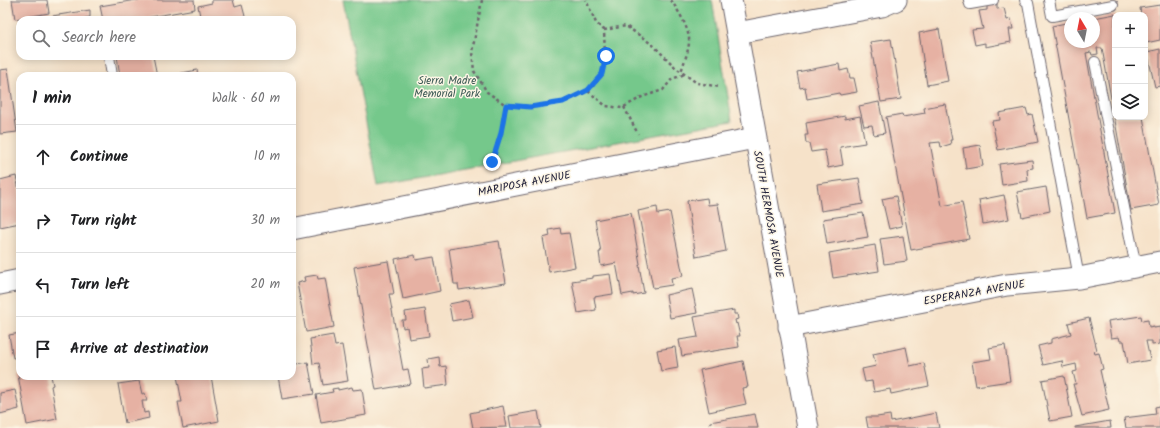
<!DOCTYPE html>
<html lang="en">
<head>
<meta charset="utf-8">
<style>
	:root { --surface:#fff; --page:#f6f6f6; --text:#202124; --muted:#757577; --line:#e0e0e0 }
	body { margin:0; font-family:Kalam,sans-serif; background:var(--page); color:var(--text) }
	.controls { position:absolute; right:12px; top:12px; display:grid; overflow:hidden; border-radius:8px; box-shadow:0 2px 10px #0003 }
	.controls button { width:36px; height:36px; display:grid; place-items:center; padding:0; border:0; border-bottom:1px solid var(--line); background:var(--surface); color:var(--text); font:20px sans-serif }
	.compass { position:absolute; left:1064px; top:12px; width:36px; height:36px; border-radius:50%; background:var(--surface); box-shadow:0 2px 10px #0003; rotate:350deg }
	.stop { position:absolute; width:12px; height:12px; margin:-9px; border:3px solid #1a73e8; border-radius:50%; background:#fff }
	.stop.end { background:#1a73e8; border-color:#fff; box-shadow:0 1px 4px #0008 }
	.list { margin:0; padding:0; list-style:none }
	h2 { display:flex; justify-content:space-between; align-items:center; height:52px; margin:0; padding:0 16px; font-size:17px }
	h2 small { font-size:13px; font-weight:400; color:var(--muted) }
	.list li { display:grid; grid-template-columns:26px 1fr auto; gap:12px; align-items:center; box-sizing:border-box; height:64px; padding:0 16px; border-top:1px solid var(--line) }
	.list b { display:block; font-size:15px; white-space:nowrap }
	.list em { font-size:13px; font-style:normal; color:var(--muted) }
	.icon { flex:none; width:22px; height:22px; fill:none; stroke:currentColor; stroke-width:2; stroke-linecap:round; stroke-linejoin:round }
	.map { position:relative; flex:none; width:1160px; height:428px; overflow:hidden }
	.search { position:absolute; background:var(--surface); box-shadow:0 2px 10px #0003; left:16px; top:16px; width:280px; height:44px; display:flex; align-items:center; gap:10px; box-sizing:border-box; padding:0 14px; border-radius:12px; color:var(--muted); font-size:15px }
	.panel { position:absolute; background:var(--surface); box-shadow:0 2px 10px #0003; left:16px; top:72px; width:280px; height:308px; border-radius:12px }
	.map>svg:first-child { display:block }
</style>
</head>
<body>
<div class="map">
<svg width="1160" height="428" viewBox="0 0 1160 428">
	<rect width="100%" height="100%" fill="#fcf5e5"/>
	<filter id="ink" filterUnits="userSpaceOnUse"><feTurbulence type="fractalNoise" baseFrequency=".025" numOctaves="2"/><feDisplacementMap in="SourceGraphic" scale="8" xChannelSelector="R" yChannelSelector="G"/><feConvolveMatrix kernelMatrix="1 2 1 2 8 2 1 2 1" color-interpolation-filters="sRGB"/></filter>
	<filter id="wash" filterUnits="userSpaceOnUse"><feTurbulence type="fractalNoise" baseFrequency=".012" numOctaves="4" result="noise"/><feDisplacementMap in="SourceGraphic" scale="16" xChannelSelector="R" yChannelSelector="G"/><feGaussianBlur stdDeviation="0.9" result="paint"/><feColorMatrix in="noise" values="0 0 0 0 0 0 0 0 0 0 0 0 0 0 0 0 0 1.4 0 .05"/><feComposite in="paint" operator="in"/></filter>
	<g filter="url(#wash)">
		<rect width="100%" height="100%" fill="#f6e2c9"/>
		<!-- green -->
		<polygon fill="#74c88b" stroke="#4b7563" points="343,0 712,0 732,121 378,186"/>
		<g id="blocks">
			<!-- building -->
			<g fill="#e6b1a3">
				<polygon points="12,0 47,0 49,13 15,19"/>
				<polygon points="136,0 194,0 195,9 134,20 103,20 100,6"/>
				<polygon points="212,0 233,0 235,7 242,5 246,20 199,20 198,16 200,16 198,6 212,3"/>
				<polygon points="997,4 997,9 1004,8 1007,20 1011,19 1013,29 1009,29 1011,42 985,47 985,43 975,45 972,30 983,29 979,11 987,10 987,6"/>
				<polygon points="1160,5 1160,40 1146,43 1145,15 1141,15 1140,8"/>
				<polygon points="90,10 90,17 82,19 82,20 53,20 52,16"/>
				<polygon points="1115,14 1115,117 1143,117 1159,205 1131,210 1102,48 1097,48 1098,54 1092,55 1091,52 1086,53 1115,213 1087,218 1052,26 1070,22 1070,42 1094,42 1094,18"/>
				<polygon points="939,29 948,81 927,85 919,33"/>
				<polygon points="891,39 901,99 881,102 870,42"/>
				<polygon points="1160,49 1160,86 1155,87 1147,52"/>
				<polygon points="117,56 153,56 157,76 120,76"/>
				<polygon points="839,64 840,71 848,69 850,78 854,78 857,92 840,95 839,93 807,99 805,87 800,88 797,72"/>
				<polygon points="8,69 17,132 0,134 0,70"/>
				<polygon points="197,70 198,76 172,76 172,75"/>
				<polygon points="879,102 885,133 874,135 872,125 864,126 859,106"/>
				<polygon points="945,104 952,140 950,140 951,144 941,147 940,142 930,143 942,206 962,202 969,239 911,250 886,117 902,114 903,117 925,113 924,108"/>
				<polygon points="1026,108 1028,115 1032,114 1038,142 998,150 992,121 1000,120 999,113"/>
				<polygon points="845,116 845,119 860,116 865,143 840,147 843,165 828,168 825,150 811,152 809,143 806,143 805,135 808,135 806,123"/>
				<polygon points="980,145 983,166 966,169 963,148"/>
				<polygon points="1032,160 1033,168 1027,169 1028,181 1002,185 999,164"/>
				<polygon points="16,176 20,195 20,223 0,227 0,180"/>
				<polygon points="859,178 863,204 821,211 817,184"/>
				<polygon points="1046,187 1050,211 1022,217 1017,192"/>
				<polygon points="1004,195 1009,219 983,224 979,200"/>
				<polygon points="896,196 902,226 889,229 882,199"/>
				<polygon points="707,198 708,205 718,204 726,251 696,257 687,201"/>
				<polygon points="657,207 658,214 670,212 683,276 671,278 672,285 653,288 638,211"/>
				<polygon points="631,213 640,264 639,265 644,293 633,295 633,293 622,295 616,263 601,266 599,252 601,252 595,220"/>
				<polygon points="863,213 868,237 827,244 823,219"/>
				<polygon points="560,228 561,234 569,233 575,267 549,272 543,238 550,236 549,230"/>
				<polygon points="903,236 907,261 884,264 880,239"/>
				<polygon points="499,241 506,283 459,290 458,284 454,284 449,249"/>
				<polygon points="875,245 879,271 833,278 829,253"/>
				<polygon points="415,255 416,260 434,257 440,291 403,299 395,259"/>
				<polygon points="388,261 394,294 389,294 403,370 408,369 411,384 376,390 354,267"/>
				<polygon points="610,274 613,294 594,297 596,310 578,313 572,281 593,278 593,276"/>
				<polygon points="317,275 318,279 325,278 334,327 306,332 297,283 305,281 304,277"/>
				<polygon points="692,289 697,313 670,318 666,295"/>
				<polygon points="469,300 473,317 452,321 449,304"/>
				<polygon points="425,309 429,336 409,339 407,327 403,328 402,320 406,320 405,312"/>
				<polygon points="734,310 734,314 737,314 738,319 735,320 736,324 737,323 740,336 737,336 739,347 682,356 679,340 698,337 694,317"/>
				<polygon points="1141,316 1142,321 1148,320 1149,327 1154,326 1154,328 1160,327 1160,344 1152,345 1152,341 1146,341 1150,360 1128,364 1124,341 1120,341 1119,337 1111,338 1108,321"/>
				<polygon points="1089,318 1097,350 1094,351 1095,354 1099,353 1103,369 1100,370 1109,410 1082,416 1073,384 1076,384 1073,372 1077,371 1076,364 1063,367 1062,361 1043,365 1038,346 1051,343 1051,339 1071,334 1068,323"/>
				<polygon points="20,333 20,357 13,358 9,335"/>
				<polygon points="333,335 335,346 342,345 348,381 323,385 319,363 313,364 310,339"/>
				<polygon points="1005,345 1010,381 976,386 972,362 991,359 989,348"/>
				<polygon points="675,347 678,368 661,371 657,350"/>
				<polygon points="906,347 910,366 924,363 929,386 891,394 890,389 874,392 872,381 865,382 862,369 876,366 873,354"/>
				<polygon points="439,357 440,367 446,366 448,385 424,388 422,369 429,368 428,359"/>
				<polygon points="743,361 748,387 742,388 746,404 709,412 700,370"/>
				<polygon points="308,362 314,394 282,399 278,376 292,376 292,365"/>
				<polygon points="18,375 51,376 53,385 51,386 57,419 27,425"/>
				<polygon points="177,376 211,376 219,421 183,428 178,402 182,402"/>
				<polygon points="1064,376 1072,417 1050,421 1042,380"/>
				<polygon points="139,381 142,394 145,393 147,401 142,401 144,413 148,412 149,418 125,423 118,384"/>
				<polygon points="352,387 353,390 362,389 366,415 321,423 316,395 333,392 332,389 338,388 338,390"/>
				<polygon points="15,390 19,409 0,414 0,393"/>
				<polygon points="503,406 507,427 473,428 470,413"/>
				<polygon points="1160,406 1160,428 1126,428 1124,418 1156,414 1155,407"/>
				<polygon points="538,411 541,428 511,428 509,416"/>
				<polygon points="936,413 939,428 868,428 866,417 877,417 890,415 891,422"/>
				<polygon points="755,414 758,428 711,428 710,422"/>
				<polygon points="1110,421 1111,428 1075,428 1075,427"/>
			</g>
		</g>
	</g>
	<g filter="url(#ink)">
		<use href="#blocks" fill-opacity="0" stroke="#6c656d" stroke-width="1"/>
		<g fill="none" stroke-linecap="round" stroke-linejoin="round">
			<!-- service casing -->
			<g stroke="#6c656d" stroke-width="12">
				<g id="service">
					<polyline points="969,0 970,4 993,0"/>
					<polyline points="1025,0 1028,3 1079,278"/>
					<polyline points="1049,0 1052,16 1113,5"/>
					<polyline points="109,56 112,76"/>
					<polyline points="1095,62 1136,267"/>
				</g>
			</g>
			<!-- minor casing -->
			<g stroke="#6c656d" stroke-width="23">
				<g id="minor">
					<polyline points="731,0 808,428"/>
					<polyline points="737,33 882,6 896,0"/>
					<polyline points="292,229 755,138"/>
					<polyline points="0,284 20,280"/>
					<polyline points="789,327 1007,285 1079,278 1160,262"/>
				</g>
			</g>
			<!-- path -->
			<g stroke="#6c656d" stroke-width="2.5" stroke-dasharray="3 3" stroke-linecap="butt">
				<polyline points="482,0 472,52 474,71 487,92 506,105 530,107 563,102 588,91 602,74 605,56 604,30 596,23 586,0"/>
				<path d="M 671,0 C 678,11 687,24 689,38 C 690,48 684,62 681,72"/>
				<polyline points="604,30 626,26 653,45 676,68 697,83 720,87"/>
				<polyline points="588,91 606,106 622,108 642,97 663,90 672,79 685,74"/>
				<polyline points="624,107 638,134"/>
				<polyline points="492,162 501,133 506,105"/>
			</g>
			<!-- service -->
			<use href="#service" stroke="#fff" stroke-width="10"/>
			<!-- minor -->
			<use href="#minor" stroke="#fff" stroke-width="21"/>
		</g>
	</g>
	<g fill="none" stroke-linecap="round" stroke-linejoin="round" filter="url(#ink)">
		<!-- route -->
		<polyline stroke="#1a73e8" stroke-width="5" points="492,162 501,133 506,105 530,107 563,102 588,90 602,74 606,56"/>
	</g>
	<g text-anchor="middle" stroke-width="3" stroke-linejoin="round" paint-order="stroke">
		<!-- park labels -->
		<g font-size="11" fill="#3f5c57" stroke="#fcf5e5">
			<text x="447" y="84">Sierra Madre<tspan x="447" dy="13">Memorial Park</tspan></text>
		</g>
		<!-- street labels -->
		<g font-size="11" fill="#22223b" stroke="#fcf5e5">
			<text transform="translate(524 183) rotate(-11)" y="4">MARIPOSA AVENUE</text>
			<text transform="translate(769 214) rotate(80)" y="4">SOUTH HERMOSA AVENUE</text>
			<text transform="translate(974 292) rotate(-10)" y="4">ESPERANZA AVENUE</text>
		</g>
	</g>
</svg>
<div class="controls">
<button>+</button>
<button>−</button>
<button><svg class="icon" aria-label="layers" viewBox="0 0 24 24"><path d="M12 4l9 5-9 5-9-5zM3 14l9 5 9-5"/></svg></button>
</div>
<svg class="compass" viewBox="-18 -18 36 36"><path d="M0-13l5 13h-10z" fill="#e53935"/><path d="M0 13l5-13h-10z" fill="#757577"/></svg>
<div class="stop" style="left:606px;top:56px"></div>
<div class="stop end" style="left:492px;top:162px"></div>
<div class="search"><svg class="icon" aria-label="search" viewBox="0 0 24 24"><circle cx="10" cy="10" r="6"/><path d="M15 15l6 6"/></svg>Search here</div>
<section class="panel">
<h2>1 min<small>Walk · 60 m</small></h2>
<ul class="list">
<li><svg class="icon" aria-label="ahead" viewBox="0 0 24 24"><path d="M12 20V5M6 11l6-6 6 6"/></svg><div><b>Continue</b></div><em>10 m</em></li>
<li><svg class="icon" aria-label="right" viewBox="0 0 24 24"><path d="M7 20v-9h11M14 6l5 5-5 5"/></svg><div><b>Turn right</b></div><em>30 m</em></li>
<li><svg class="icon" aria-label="left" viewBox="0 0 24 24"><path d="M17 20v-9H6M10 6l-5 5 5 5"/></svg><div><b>Turn left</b></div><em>20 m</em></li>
<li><svg class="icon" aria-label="arrive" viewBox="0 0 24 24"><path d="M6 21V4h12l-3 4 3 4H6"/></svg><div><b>Arrive at destination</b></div></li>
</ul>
</section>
</div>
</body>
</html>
